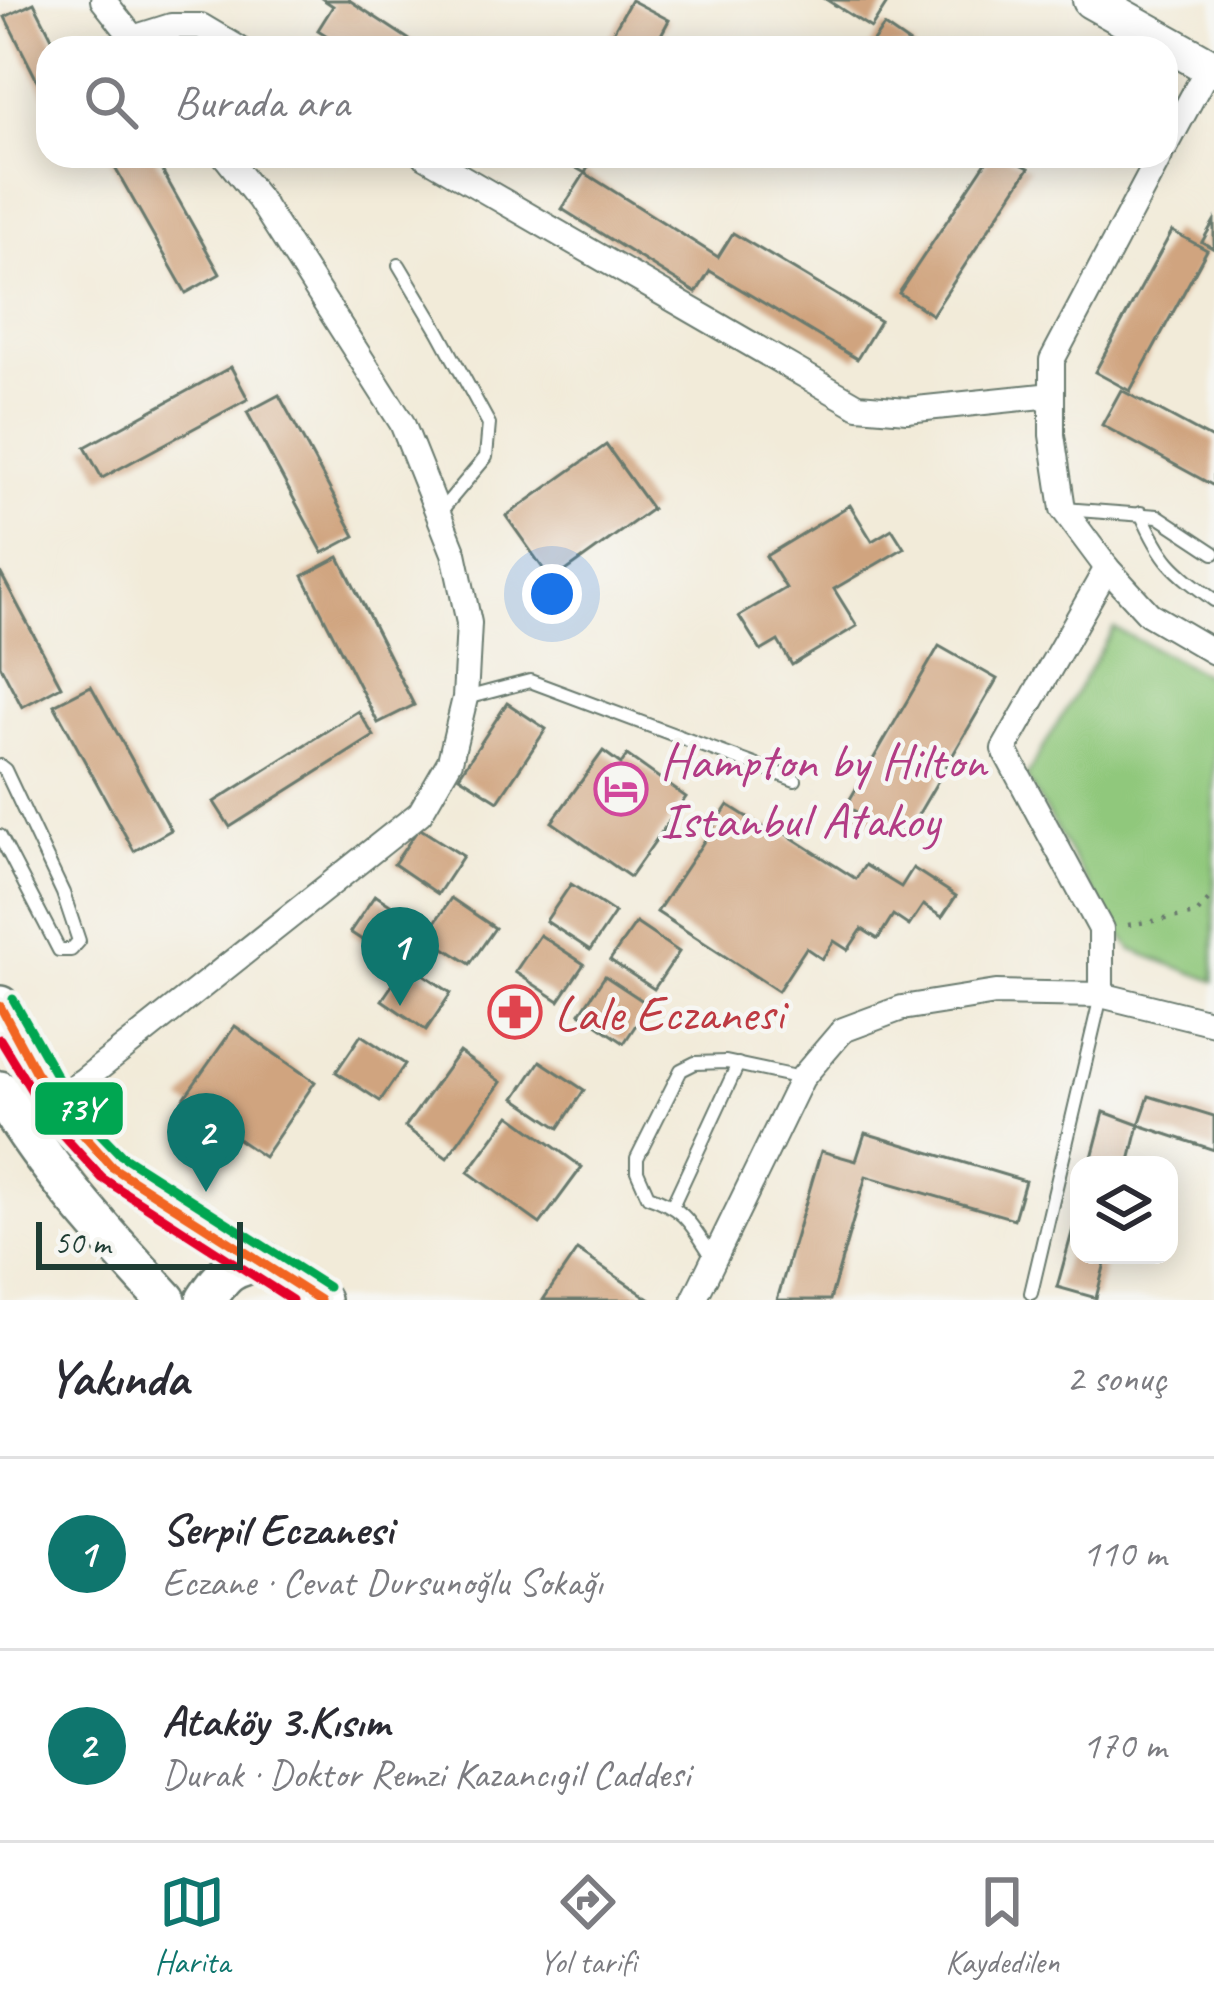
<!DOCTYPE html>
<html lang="tr">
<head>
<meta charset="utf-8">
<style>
	:root { --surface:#fff; --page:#f2f2f3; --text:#2b2b33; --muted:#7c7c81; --line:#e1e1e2; --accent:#0f766e }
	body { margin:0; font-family:Caveat,sans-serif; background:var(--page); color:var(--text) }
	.controls { position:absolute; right:36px; bottom:36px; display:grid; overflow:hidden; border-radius:24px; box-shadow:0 6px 30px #0003 }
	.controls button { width:108px; height:108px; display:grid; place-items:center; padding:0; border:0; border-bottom:3px solid var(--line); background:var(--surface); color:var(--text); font:60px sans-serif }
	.scale { position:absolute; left:36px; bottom:30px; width:207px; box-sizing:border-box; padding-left:12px; border:6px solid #1f3d34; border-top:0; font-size:33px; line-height:42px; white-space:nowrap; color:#1f3d34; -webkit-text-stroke:9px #f6f6f2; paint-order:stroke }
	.you { position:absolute; left:552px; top:594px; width:42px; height:42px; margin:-30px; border:9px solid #fff; border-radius:50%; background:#1a73e8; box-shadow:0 0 0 18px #1a73e833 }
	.badge { display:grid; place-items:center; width:78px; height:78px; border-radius:50%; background:var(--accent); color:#fff; font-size:39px; font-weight:700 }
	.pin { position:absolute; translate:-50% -99px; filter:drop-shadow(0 3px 6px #0008) }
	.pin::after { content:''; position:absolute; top:63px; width:42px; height:36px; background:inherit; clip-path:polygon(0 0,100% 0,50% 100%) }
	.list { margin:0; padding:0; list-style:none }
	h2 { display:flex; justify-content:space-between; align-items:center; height:156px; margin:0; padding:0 48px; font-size:51px }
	h2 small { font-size:39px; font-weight:400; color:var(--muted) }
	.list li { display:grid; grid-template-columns:78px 1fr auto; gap:36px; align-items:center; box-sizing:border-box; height:192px; padding:0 48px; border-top:3px solid var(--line) }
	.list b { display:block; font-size:45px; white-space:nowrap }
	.list p { margin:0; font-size:39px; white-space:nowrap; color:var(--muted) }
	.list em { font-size:39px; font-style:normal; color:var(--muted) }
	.icon { flex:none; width:66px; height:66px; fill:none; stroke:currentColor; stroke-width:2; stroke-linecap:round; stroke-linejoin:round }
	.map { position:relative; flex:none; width:1214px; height:1300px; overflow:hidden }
	.search { position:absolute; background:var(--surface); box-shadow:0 6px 30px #0003; left:36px; right:36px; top:36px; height:132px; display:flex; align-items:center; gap:30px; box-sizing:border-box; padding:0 42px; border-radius:36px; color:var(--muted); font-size:45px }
	.sheet { height:540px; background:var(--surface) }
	nav { display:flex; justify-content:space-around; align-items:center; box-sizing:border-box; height:168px; border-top:3px solid var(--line); background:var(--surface); font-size:33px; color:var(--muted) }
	nav a { display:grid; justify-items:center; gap:6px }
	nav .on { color:var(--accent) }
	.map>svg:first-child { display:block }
</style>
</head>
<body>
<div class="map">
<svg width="1214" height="1300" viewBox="0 0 1214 1300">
	<rect width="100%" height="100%" fill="#f6f6f2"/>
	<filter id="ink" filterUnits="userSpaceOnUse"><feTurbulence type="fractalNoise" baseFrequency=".00833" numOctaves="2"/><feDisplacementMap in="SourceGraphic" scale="24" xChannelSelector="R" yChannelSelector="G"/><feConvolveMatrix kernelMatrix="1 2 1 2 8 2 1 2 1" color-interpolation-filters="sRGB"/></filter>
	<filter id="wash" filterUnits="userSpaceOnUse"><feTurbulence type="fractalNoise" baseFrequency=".004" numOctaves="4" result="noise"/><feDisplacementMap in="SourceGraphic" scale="48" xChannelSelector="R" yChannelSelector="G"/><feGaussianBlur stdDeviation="2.7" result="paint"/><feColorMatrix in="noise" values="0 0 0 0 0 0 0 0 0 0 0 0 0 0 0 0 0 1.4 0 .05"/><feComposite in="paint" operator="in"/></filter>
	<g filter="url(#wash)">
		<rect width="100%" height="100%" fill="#f2ebd9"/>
		<!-- green -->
		<polygon fill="#90c87b" stroke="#588258" stroke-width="3" points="1114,628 1214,679 1214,981 1132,950 1103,910 1026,777"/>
		<g id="blocks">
			<!-- building -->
			<g fill="#d0a47f">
				<polygon points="324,0 349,0 422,48 346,48 318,30 333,6"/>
				<polygon points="631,0 669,20 654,48 604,48"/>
				<polygon points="827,0 889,0 871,28"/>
				<polygon points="34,3 57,48 48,48 48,102 5,17"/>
				<polygon points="884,26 916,48 868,48"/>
				<polygon points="115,156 154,156 220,274 186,293 110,159"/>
				<polygon points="555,156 594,156 585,173"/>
				<polygon points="990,156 1005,156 1029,168 932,315 899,293"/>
				<polygon points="585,173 718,257 733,233 880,321 857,359 710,271 696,293 562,209"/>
				<polygon points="1214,221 1214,249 1202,242"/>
				<polygon points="1172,231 1207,250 1130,391 1095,372"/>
				<polygon points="231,367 248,399 102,478 85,447"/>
				<polygon points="1121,390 1214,440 1214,486 1102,425"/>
				<polygon points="279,395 355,536 323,553 247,412"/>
				<polygon points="606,445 652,509 552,581 506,516"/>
				<polygon points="850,505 872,541 892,529 904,548 834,589 857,626 792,665 778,641 761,651 739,616 786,588 766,556"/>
				<polygon points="339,557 414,705 378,723 303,576"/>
				<polygon points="0,572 61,686 22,707 0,665"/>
				<polygon points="939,646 997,679 904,839 846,806"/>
				<polygon points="91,686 171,830 134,851 54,705"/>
				<polygon points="507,703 546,729 498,801 459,776"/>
				<polygon points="358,711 374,736 230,827 214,802"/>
				<polygon points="603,751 621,764 627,755 686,797 630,877 552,822"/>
				<polygon points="728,805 766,829 772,825 856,879 865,865 901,887 913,868 956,896 942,917 923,905 909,926 893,915 878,939 862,929 848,950 834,941 822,959 806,948 778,991 657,912"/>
				<polygon points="419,828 463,856 438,894 394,864"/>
				<polygon points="571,884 615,913 590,950 546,921"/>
				<polygon points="375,895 419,924 394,961 350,932"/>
				<polygon points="451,898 495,928 470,964 426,936"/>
				<polygon points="636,923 679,952 654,989 610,960"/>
				<polygon points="540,935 584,964 559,1001 515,972"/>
				<polygon points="407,963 451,993 426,1030 382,1000"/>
				<polygon points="605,976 649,1005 624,1043 580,1013"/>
				<polygon points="235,1026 315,1082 264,1157 182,1101"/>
				<polygon points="361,1035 405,1064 380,1101 336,1072"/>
				<polygon points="459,1052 501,1082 447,1158 405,1127"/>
				<polygon points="540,1061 584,1090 559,1128 515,1098"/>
				<polygon points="1149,1096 1214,1116 1214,1150 1139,1125"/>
				<polygon points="1104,1112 1139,1125 1129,1165 1090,1165"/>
				<polygon points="510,1115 582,1167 540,1224 468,1172"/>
				<polygon points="865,1133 1025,1181 1014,1219 866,1176 830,1300 777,1300 821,1151 856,1161"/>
				<polygon points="1078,1211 1079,1255 1107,1255 1096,1298 1057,1287"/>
				<polygon points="577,1250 651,1300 543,1300"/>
			</g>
		</g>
	</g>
	<g filter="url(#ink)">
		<use href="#blocks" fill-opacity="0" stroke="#697a6e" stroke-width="3"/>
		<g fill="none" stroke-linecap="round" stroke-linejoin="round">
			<!-- service casing -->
			<g stroke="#697a6e" stroke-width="16">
				<g id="service">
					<polyline points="399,265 439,332 489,424 486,457 439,513"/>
					<polyline points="1064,509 1158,516 1214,553"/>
					<path d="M 1141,513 C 1162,561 1172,569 1214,600"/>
					<polyline points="466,698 530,681 795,780"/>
					<polyline points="0,766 5,770 63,893 79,941 71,950 59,950 0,836"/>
					<polyline points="673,1204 738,1064"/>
					<path d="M 714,1259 C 693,1228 686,1208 648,1196 L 637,1171 L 637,1158 L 681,1070 L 695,1063 L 726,1062 L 801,1078"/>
					<polyline points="1031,1293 1101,996"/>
				</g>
			</g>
			<!-- minor casing -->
			<g stroke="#697a6e" stroke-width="28">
				<g id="minor">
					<polyline points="103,0 141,48"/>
					<polyline points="133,38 171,26 201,26 238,48"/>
					<polyline points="1166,146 1209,66"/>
					<polyline points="425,156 858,406 907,410 1052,395"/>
					<polyline points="1160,156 1052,360 1052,435 1063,509 1107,568 1149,614 1214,652"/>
					<polyline points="1101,995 1101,929 1004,749 1107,568"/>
					<polyline points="53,1100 84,1080 420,813 450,761 465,698 469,623 454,553 402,423 259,199 225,156"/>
					<polyline points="694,1300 802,1078 843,1030 902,1008 996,993 1101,995 1214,1023"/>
				</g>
			</g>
			<!-- secondary casing -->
			<g stroke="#697a6e" stroke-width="40">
				<polyline id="secondary" points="1091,0 1214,69"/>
			</g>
			<!-- primary casing -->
			<g stroke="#697a6e" stroke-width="44">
				<g id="primary">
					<path d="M 0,1006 C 30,1065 62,1123 112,1167 L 320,1300"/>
					<path d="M 0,1091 C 44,1167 107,1236 166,1300"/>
					<path d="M 206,1300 C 224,1273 231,1266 263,1261"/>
				</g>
			</g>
			<!-- path -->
			<polyline stroke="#697a6e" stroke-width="4.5" stroke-dasharray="3 9" stroke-linecap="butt" points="1128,925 1196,914 1214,894"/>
			<!-- service -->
			<use href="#service" stroke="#fff" stroke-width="12"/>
			<!-- minor -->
			<use href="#minor" stroke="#fff" stroke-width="24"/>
			<!-- secondary -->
			<use href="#secondary" stroke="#fff" stroke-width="36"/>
			<!-- primary -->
			<use href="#primary" stroke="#fff" stroke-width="39"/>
			<!-- bus-1 casing -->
			<g stroke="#f6f6f2" stroke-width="18">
				<polyline id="bus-1" points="0,1006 35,1071 63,1112 112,1167 320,1300"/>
			</g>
			<!-- bus-2 casing -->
			<g stroke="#f6f6f2" stroke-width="18">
				<polyline id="bus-2" points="0,1039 50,1121 102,1178 292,1300"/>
			</g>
			<!-- bus-3 casing -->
			<g stroke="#f6f6f2" stroke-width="18">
				<polyline id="bus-3" points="13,999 61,1084 89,1122 121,1155 328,1287"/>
			</g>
			<!-- bus-1 -->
			<use href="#bus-1" stroke="#f26522" stroke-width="9"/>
			<!-- bus-2 -->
			<use href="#bus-2" stroke="#e4002b" stroke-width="9"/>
			<!-- bus-3 -->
			<use href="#bus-3" stroke="#00a651" stroke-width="9"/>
		</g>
	</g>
	<!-- icons -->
	<defs>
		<g id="hotel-ring" transform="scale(2.7)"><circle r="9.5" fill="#f6f6f2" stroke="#d1479c" stroke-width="1.5"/><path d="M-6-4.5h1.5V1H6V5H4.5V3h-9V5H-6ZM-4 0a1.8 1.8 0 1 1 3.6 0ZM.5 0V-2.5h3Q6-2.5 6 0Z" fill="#d1479c"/></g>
		<g id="pharmacy-ring" transform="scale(2.7)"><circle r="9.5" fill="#f6f6f2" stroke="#e0444e" stroke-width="1.5"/><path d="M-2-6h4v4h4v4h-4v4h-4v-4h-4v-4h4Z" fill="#e0444e"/></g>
	</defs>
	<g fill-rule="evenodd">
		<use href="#hotel-ring" x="621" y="789"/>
		<use href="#pharmacy-ring" x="515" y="1012"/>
	</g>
	<g text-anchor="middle" stroke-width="9" stroke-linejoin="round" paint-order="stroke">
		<!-- hotel labels -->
		<g font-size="51" fill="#b23c85" stroke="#f6f6f2" text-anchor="start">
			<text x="660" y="778">Hampton by Hilton<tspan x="660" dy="59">Istanbul Atakoy</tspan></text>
		</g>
		<!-- health labels -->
		<g font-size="51" fill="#be3a42" stroke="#f6f6f2" text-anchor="start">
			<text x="554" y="1030">Lale Eczanesi</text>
		</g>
	</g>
	<rect stroke="#f6f6f2" stroke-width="4.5" x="33" y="1080" width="92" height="57" rx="12" fill="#00a651"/>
	<g font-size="33" text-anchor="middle" font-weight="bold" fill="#fff">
		<text x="79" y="1120">73Y</text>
	</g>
</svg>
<div class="controls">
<button><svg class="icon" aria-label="layers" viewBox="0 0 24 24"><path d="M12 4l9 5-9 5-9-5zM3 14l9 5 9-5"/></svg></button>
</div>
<div class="scale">50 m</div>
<div class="you"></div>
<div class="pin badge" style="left:400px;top:1006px">1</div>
<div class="pin badge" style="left:206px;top:1192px">2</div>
<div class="search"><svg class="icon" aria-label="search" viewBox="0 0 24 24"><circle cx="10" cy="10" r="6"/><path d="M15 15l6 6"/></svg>Burada ara</div>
</div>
<section class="sheet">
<h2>Yakında<small>2 sonuç</small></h2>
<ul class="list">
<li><span class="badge">1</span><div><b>Serpil Eczanesi</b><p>Eczane · Cevat Dursunoğlu Sokağı</p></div><em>110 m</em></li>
<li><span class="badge">2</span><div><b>Ataköy 3.Kısım</b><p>Durak · Doktor Remzi Kazancıgil Caddesi</p></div><em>170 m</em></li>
</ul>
</section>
<nav>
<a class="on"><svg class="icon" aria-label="map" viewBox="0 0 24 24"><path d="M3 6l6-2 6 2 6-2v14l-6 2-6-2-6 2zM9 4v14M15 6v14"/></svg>Harita</a>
<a><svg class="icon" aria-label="directions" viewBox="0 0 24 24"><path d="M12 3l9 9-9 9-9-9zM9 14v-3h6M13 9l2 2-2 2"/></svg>Yol tarifi</a>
<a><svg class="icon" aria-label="saved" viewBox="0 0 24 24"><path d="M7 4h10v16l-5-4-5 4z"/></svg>Kaydedilen</a>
</nav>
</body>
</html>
